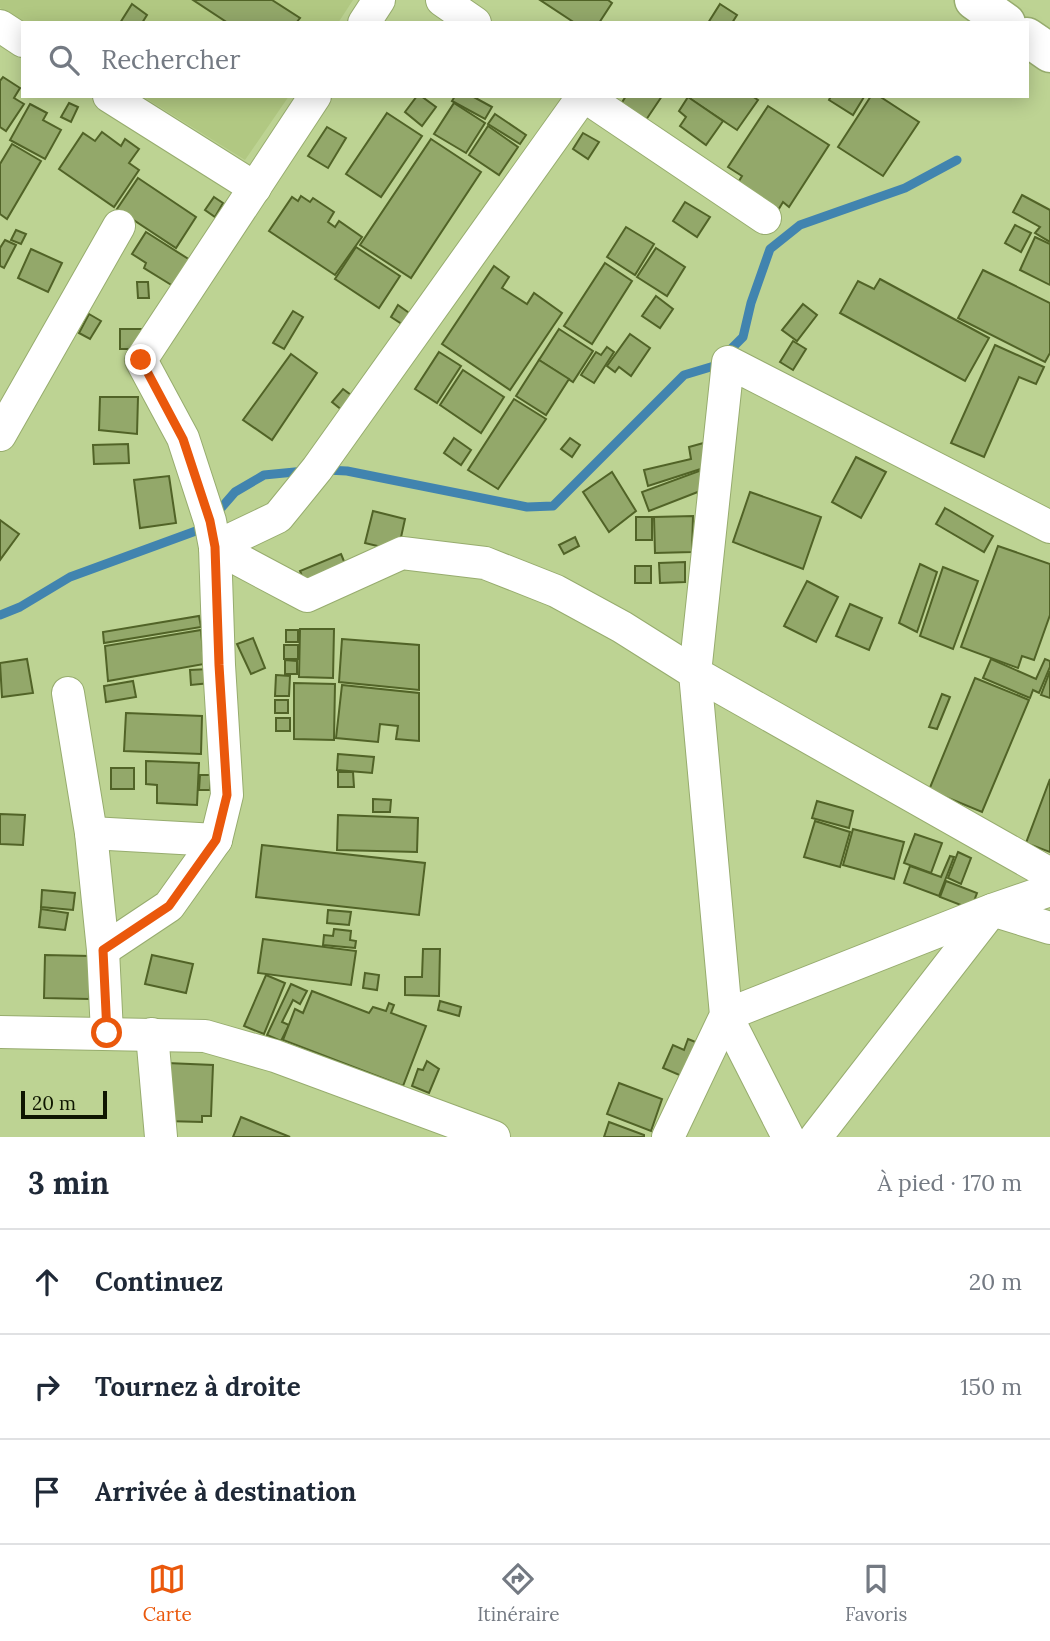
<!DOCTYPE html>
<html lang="fr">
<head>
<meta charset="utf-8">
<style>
	:root { --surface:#fff; --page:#f2f2f3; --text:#1f2937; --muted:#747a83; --line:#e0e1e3; --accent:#ea580c }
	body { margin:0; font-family:Lora,serif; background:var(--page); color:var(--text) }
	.scale { position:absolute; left:21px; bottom:18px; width:86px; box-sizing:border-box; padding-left:7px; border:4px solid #0f1601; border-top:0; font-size:19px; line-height:24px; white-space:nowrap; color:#0f1601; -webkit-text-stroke:5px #bdd393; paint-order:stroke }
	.stop { position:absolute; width:21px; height:21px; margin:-16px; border:5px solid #ea580c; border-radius:50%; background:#fff }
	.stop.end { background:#ea580c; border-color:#fff; box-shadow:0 2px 7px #0008 }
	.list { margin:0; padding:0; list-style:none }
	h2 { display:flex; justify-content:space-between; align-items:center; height:91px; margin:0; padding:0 28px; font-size:30px }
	h2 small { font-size:23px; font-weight:400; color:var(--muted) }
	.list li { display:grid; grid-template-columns:46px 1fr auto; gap:21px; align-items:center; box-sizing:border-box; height:105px; padding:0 28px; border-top:2px solid var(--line) }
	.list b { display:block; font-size:26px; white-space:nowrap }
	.list em { font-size:23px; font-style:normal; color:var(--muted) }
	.icon { flex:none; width:38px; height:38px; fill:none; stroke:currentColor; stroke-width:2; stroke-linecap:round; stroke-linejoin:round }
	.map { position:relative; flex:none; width:1050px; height:1137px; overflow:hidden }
	.search { position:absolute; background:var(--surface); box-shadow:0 4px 18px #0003; left:21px; right:21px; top:21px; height:77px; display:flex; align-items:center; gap:18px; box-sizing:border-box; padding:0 24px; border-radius:0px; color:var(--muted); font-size:26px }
	.sheet { height:406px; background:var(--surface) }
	nav { display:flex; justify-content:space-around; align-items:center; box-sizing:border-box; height:98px; border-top:2px solid var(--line); background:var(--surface); font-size:19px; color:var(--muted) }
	nav a { display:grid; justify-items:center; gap:4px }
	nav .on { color:var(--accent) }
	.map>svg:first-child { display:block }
</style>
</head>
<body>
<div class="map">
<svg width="1050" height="1137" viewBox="0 0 1050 1137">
	<rect width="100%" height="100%" fill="#bdd393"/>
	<!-- built -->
	<g fill="#b1c882">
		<polygon points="0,0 353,0 338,23 24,23 0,8"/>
		<polygon points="142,96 289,96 245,160"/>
	</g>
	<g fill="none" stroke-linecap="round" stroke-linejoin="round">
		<!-- stream -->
		<g stroke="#4184af" stroke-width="9">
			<polyline points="326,470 347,471 527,507 553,506 684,375 714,366 743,337 751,303 770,249 800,225 905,188 957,160"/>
			<polyline points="215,515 235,492 264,475 305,471"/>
			<polyline points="0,615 20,607 70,577 204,528"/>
		</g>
	</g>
	<!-- building -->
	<g fill="#93a86a" stroke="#516327" stroke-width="2">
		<polygon points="193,0 272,0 300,18 296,23 228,23"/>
		<polygon points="540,0 608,0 612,3 599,23 575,23"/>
		<polygon points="132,4 147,15 142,23 120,23"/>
		<polygon points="720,4 737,15 732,23 708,23"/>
		<polygon points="3,77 20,88 14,98 24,104 6,131 0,127 0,81"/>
		<polygon points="417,96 421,96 436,107 422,126 405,112"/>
		<polygon points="455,96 472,96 492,107 485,119 452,101"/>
		<polygon points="626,96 662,96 646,120 621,104"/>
		<polygon points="686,96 752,96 758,100 737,130"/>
		<polygon points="831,96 863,96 864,97 853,115 829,100"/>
		<polygon points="871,96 879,96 919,122 883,176 838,147"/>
		<polygon points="688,97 723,121 706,145 680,126 686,117 679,111"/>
		<polygon points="69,103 78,107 71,122 61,117"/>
		<polygon points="454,103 485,123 466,153 434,134"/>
		<polygon points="30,104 47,113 43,120 61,130 45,159 10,140"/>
		<polygon points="768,106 829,145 789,207 783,202 777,212 736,186 742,176 728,167"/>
		<polygon points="387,113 422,136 381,197 346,174"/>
		<polygon points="495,114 526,135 520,144 488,124"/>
		<polygon points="488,126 518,147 499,175 469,155"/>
		<polygon points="327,127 346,138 328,168 308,156"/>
		<polygon points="102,132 121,146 125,139 139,149 129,163 139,170 114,207 59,169 83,133 95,141"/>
		<polygon points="583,133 599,142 588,159 573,149"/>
		<polygon points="431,139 481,172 411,278 360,245"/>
		<polygon points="12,144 41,161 7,219 0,214 0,164"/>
		<polygon points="138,178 196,217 176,248 117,209"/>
		<polygon points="1022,195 1050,210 1050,242 1035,233 1040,227 1013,212"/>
		<polygon points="301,196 310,202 313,198 334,212 328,222 335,227 339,221 362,237 335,275 269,231 292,197 298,201"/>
		<polygon points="214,197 223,203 215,217 205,210"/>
		<polygon points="685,202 710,217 697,237 673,221"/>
		<polygon points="1015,225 1031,233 1021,252 1005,243"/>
		<polygon points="626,227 654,244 635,275 607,257"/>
		<polygon points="16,230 26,234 21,244 11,240"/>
		<polygon points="146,232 190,260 173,286 144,268 146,263 132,254"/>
		<polygon points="1035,237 1050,244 1050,285 1020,270"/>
		<polygon points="5,240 16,245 4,268 0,266 0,248"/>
		<polygon points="356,247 400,276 379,308 335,279"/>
		<polygon points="656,248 685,267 667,296 637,277"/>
		<polygon points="31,249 62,263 48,292 18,278"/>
		<polygon points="605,263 632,281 592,344 564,326"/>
		<polygon points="494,266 509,277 502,288 527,304 534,293 562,313 510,390 442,344"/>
		<polygon points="983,270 1050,303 1050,353 1045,362 958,318"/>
		<polygon points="880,279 989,338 965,381 840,313 858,281 874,289"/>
		<polygon points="137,282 148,282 149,298 138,298"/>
		<polygon points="656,296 673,309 660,328 642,316"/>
		<polygon points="803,304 817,315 797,341 782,330"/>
		<polygon points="398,305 412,315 405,326 391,317"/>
		<polygon points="293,311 303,317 284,349 273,343"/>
		<polygon points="89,314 101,321 90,339 79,333"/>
		<rect x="120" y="329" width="22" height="20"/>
		<polygon points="559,329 593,351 573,382 539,360"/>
		<polygon points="630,334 650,348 631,376 619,367 615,372 607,366"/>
		<polygon points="793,341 806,349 793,370 780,362"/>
		<polygon points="995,345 1044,367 1036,384 1019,377 984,457 951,443"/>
		<polygon points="607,347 614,352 594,383 581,375 596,352 601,355"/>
		<polygon points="439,352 461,366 437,403 415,389"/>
		<polygon points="291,354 317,373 272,440 243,420"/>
		<polygon points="539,360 569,379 546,415 516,396"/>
		<polygon points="463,370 504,397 481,433 440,405"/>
		<polygon points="343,389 355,398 343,411 332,402"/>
		<polygon points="100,397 138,397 137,434 99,430"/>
		<polygon points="514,399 546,419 498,489 468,470"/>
		<polygon points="454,438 471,450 461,465 444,453"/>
		<polygon points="570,438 580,445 572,457 561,449"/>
		<polygon points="707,442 713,465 648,486 644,470 691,459 689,447"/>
		<polygon points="128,444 129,463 94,464 93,445"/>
		<polygon points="856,457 886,472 861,518 832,502"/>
		<polygon points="710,467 713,486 649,511 642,492"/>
		<polygon points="612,472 636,511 609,532 583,492"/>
		<polygon points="169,476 176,523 140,528 134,480"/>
		<polygon points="750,492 821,517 803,569 733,542"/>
		<polygon points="945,508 993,536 984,552 936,524"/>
		<polygon points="373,511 405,519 398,551 365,543"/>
		<polygon points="693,516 692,552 655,553 654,517"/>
		<rect x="636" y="517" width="16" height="23"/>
		<polygon points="0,520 19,534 0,560"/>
		<polygon points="575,537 579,546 564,554 559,545"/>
		<polygon points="998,546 1050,564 1050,615 1034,660 1022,656 1018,668 961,647"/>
		<polygon points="341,554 348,571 307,588 300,571"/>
		<polygon points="685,562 685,582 660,583 659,563"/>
		<polygon points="920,564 937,572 917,632 899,623"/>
		<rect x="635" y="566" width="16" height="17"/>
		<polygon points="943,567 978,581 953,649 920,636"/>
		<polygon points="807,581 838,597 816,642 784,626"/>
		<polygon points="850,604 882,618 869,650 836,636"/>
		<polygon points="199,616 201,627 104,643 103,632"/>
		<polygon points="300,629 334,629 333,678 299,677"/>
		<polygon points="201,630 204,664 108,681 105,646"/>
		<rect x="286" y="630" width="12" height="12"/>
		<polygon points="253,638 265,668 251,674 237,644"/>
		<polygon points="342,639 419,645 419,690 339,682"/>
		<rect x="284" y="645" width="14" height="14"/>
		<polygon points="27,659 33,693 2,697 0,663"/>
		<polygon points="991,659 1036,679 1045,659 1050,661 1050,667 1039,693 1033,690 1030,698 983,678"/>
		<polygon points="285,660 297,661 297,674 285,674"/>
		<polygon points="209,669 210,683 191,685 190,670"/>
		<polygon points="1050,671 1050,698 1041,695"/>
		<polygon points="276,675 290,676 289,696 275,696"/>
		<polygon points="975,678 1029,700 982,812 929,790"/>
		<polygon points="133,681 136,697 106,702 104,686"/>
		<polygon points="294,683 335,684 334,740 294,739"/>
		<polygon points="342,685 419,693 419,741 396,739 398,726 380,724 378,742 336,738"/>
		<polygon points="942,694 950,697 937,729 929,727"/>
		<rect x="275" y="700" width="13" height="13"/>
		<polygon points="126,713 202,716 201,754 124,751"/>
		<rect x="276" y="718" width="14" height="13"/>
		<polygon points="338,754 374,757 372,773 337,770"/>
		<polygon points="146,761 199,763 197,805 157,803 157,785 146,784"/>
		<rect x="111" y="768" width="23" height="21"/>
		<polygon points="338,772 353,772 354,787 338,787"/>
		<polygon points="200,775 210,775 210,790 199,790"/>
		<polygon points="1050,779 1050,852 1026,843"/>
		<polygon points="373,799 391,800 390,812 373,812"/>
		<polygon points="817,801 853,811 849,828 812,818"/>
		<polygon points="0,814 25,815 23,845 0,844"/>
		<polygon points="338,815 418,818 417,852 337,850"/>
		<polygon points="815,821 850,832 840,867 804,857"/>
		<polygon points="853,829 904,842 894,879 843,865"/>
		<polygon points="915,834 942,843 931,873 904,863"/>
		<polygon points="262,845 425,863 419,915 256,897"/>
		<polygon points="958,852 971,858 961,884 948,878"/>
		<polygon points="950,856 954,857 939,896 904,883 910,866 941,877"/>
		<polygon points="946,881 977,893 971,909 940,897"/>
		<polygon points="42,890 75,893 73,910 41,907"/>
		<polygon points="41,909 68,913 65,930 39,927"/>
		<polygon points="328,910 351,912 349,925 327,923"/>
		<polygon points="334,929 351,931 350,940 356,941 355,948 323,945 324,935 333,936"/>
		<polygon points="263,939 356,951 351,985 258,973"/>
		<polygon points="423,949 440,949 439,996 405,995 405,977 422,977"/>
		<polygon points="45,955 90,956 89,999 44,998"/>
		<polygon points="152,955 193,964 186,993 145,984"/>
		<polygon points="365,973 379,975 377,990 363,988"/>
		<polygon points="266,975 285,983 264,1034 244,1026"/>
		<polygon points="291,984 307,991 300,1004 293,1000 282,1022 289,1025 281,1041 267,1035"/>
		<polygon points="312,991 369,1013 373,1007 386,1011 389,1003 394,1005 391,1013 426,1026 403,1086 283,1040 295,1009 303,1013"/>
		<polygon points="440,1001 461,1007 459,1016 438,1010"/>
		<polygon points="688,1039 698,1043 684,1077 663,1068 673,1045 684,1050"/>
		<polygon points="427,1061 439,1069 429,1093 412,1086 418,1069 423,1070"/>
		<polygon points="167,1063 213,1065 211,1116 202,1116 202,1122 165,1121"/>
		<polygon points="619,1083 662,1099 651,1131 607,1114"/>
		<polygon points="241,1117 290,1137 233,1137"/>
		<polygon points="609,1122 644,1135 644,1137 604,1137"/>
	</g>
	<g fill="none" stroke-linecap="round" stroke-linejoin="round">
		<!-- minor casing -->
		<g stroke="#97ac6e" stroke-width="34">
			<g id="minor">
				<polyline points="442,0 475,23"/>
				<polyline points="364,23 379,0"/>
				<polyline points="0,26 23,41"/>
				<polyline points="109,96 255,188"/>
				<polyline points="584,96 765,218"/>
				<polyline points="0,435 119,226"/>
				<polyline points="215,547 307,596 402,553 485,563 556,591 622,627 695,673 1050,874"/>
				<polyline points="215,547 278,517 317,469 583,96"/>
				<polyline points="68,693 91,833 103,950 107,1033"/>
				<polyline points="91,833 216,840"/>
				<polyline points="103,950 169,906 216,840 227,795 219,665 215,547 210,521 183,438 141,360 315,96"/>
				<polyline points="0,1032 205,1036 275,1056 494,1137"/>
				<polyline points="152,1034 161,1137"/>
				<polyline points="668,1137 726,1015 695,673 728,362 1050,527"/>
				<polyline points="788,1137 726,1015 992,910 1050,890"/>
				<polyline points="816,1137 992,910 1050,928"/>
			</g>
		</g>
		<!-- major casing -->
		<g stroke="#97ac6e" stroke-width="41">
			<g id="major">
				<polyline points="974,0 1006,23"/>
				<polyline points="1027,37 1050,53"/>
			</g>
		</g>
		<!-- minor -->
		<use href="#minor" stroke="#fff" stroke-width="32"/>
		<!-- major -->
		<use href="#major" stroke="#fff" stroke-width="38"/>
	</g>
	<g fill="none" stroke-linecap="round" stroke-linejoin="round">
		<!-- route -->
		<polyline stroke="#ea580c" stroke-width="9" points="107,1033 103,950 169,906 216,840 227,795 219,665 215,547 210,521 183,439 141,360"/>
	</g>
</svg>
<div class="scale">20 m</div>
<div class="stop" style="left:107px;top:1033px"></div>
<div class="stop end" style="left:141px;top:360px"></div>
<div class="search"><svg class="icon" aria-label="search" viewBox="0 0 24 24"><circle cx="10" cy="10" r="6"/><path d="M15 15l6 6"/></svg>Rechercher</div>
</div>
<section class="sheet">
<h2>3 min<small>À pied · 170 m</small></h2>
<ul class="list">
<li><svg class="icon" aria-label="ahead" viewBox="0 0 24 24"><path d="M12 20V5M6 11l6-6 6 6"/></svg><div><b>Continuez</b></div><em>20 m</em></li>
<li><svg class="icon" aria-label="right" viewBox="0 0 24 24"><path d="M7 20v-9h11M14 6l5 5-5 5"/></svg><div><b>Tournez à droite</b></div><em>150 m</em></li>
<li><svg class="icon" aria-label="arrive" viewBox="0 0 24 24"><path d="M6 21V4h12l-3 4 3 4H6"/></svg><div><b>Arrivée à destination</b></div></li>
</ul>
</section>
<nav>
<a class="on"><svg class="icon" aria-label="map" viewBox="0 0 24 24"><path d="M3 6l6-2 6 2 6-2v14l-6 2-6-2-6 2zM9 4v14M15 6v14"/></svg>Carte</a>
<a><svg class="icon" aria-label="directions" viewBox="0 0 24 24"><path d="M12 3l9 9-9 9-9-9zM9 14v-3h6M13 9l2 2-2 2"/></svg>Itinéraire</a>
<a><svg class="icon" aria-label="saved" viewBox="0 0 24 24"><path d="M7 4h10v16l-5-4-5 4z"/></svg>Favoris</a>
</nav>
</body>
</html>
